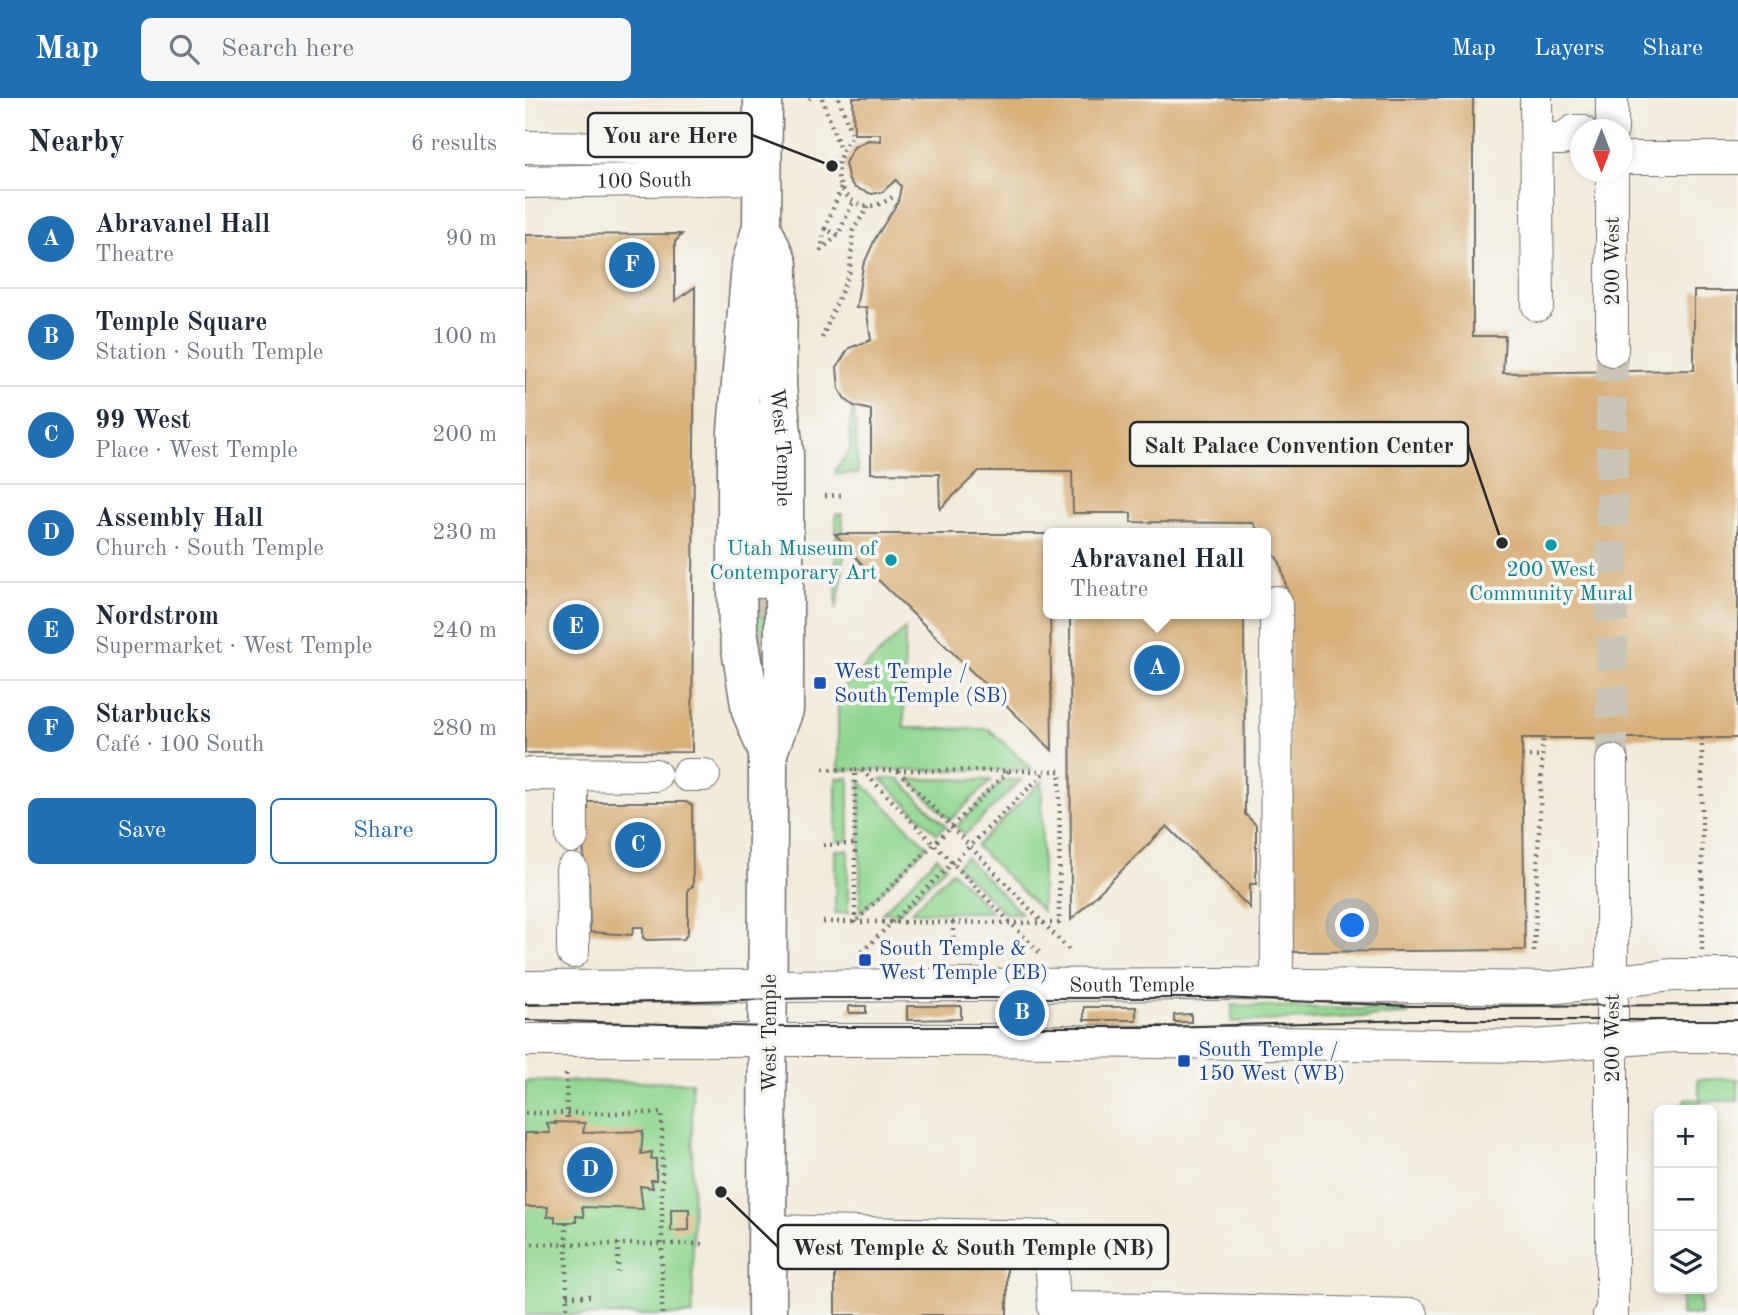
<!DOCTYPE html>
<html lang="en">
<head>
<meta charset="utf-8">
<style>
	:root { --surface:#fff; --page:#f6f6f7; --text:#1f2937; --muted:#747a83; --line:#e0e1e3; --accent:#1f6fb2 }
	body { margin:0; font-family:"Old Standard TT",serif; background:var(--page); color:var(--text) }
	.controls { position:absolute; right:21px; bottom:21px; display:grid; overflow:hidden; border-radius:10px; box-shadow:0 4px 10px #0003 }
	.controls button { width:63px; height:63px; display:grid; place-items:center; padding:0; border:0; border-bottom:2px solid var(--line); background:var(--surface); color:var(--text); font:35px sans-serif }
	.compass { position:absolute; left:1045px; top:21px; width:63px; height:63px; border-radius:50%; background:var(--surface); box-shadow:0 4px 10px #0003; rotate:180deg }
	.you { position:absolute; left:828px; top:828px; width:24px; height:24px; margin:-18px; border:5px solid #fff; border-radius:50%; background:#1a73e8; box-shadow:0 0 0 10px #1a73e833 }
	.badge { display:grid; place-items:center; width:46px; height:46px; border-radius:50%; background:var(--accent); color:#fff; font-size:23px; font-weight:700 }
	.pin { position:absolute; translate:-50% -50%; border:4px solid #fff; box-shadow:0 2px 7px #0006 }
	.popup { position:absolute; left:518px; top:430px; width:228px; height:91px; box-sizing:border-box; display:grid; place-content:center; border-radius:10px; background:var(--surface); filter:drop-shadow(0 2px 5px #0005); font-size:23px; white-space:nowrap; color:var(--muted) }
	.popup b { font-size:26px; color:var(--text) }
	.popup::after { content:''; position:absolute; left:50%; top:100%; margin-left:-14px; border:14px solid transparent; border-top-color:var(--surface) }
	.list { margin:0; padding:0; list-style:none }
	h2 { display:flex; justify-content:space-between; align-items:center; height:91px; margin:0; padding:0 28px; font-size:30px }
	h2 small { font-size:23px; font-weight:400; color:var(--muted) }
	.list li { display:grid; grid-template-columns:46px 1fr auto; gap:21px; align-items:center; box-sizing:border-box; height:98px; padding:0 28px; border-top:2px solid var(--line) }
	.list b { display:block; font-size:26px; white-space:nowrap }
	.list p { margin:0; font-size:23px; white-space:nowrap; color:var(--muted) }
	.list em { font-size:23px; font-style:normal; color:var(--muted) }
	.actions { display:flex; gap:14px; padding:21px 28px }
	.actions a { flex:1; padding:16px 0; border:2px solid var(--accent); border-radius:10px; text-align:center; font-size:24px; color:var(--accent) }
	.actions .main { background:var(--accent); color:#fff }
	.icon { flex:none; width:38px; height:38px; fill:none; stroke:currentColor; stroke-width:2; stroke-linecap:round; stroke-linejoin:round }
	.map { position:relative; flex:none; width:1213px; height:1217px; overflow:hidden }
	header { display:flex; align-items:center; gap:42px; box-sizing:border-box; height:98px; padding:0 35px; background:var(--accent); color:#fff }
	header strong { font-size:33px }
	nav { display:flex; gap:38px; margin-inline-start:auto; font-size:24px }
	.search { width:490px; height:63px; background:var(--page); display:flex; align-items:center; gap:18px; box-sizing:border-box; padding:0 24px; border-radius:10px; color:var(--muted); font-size:26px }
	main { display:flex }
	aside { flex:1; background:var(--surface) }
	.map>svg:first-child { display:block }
</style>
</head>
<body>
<header>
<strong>Map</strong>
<div class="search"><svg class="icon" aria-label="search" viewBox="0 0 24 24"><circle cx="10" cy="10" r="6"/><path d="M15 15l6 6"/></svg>Search here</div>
<nav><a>Map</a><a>Layers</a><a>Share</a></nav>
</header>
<main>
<aside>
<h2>Nearby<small>6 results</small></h2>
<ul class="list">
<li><span class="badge">A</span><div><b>Abravanel Hall</b><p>Theatre</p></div><em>90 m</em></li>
<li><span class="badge">B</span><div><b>Temple Square</b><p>Station · South Temple</p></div><em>100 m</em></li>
<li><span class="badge">C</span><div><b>99 West</b><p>Place · West Temple</p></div><em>200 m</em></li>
<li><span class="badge">D</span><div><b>Assembly Hall</b><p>Church · South Temple</p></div><em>230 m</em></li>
<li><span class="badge">E</span><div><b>Nordstrom</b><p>Supermarket · West Temple</p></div><em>240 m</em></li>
<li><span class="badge">F</span><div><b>Starbucks</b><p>Café · 100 South</p></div><em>280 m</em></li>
</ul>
<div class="actions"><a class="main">Save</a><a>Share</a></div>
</aside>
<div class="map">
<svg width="1213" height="1217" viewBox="0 0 1213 1217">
	<rect width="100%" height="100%" fill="#f6f6f2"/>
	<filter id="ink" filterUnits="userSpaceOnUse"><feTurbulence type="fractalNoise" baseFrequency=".0143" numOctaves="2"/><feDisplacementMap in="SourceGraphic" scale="14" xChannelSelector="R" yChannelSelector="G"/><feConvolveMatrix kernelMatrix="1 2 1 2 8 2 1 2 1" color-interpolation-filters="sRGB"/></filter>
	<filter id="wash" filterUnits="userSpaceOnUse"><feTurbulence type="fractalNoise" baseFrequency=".00686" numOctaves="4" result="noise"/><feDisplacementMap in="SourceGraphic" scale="28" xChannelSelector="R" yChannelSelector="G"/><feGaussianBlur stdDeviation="1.57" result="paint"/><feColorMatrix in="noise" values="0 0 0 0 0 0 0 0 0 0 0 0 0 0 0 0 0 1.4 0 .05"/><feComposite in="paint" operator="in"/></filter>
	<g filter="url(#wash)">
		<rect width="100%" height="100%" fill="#f2ebda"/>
		<!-- built -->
		<polygon fill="#f6d2c4" points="0,0 172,0 172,2 0,1"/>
		<!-- green -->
		<g fill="#8fd690" stroke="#5d805e" stroke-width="2">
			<polygon points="329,309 333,376 311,376 311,370 325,353 325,324"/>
			<path d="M 311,416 L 317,416 C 321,450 319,479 311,511 Z"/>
			<polygon points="221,518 251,518 245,604"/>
			<polygon points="380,531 379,630 464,631 508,672 313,672 313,595"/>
			<rect x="311" y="680" width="13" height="63"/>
			<polygon points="356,681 374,681 421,728 412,736"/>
			<polygon points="384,681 467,682 425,722"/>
			<polygon points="478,682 496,682 440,737 431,729"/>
			<polygon points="335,683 402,748 335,815"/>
			<polygon points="517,683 517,813 451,748"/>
			<rect x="310" y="752" width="13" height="63"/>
			<polygon points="412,759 421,768 374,815 357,815"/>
			<polygon points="440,759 496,815 479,815 432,768"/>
			<polygon points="427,773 467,814 386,814"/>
			<polygon points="707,907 882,913 883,914 882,917 707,924"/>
			<polygon points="1173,981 1213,981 1213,1003 1176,1003 1175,1012 1156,1012 1160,1001 1175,1002"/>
			<polygon points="0,983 167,984 168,1217 0,1217"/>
			<rect x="1156" y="1191" width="19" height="26"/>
		</g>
		<g id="blocks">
			<!-- building -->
			<g fill="#d8b079">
				<polygon points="328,0 948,0 948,238 980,238 978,275 1169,272 1169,193 1213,193 1213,640 997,640 1000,852 763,854 765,503 755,465 740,443 740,435 735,435 728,425 606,424 606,415 548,415 547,373 454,373 415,411 414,376 346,375 346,312 329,308 320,301 314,291 312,269 324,250 346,242 341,209 331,210 338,168 351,139 373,104 376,88 371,82 357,94 347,96 330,90 324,83 320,65 329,49 343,42 356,43 355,36 329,36"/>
				<polygon points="157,136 150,144 150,203 170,189 167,654 0,655 0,137"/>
				<polygon points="310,436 524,436 527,652 335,464"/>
				<polygon points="545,516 719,516 720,716 731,727 731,786 725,786 725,810 642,728 546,822"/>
				<polygon points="65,704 161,704 167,707 168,788 163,791 163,834 159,841 122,842 118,840 118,829 109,829 107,837 65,834 64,785 59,783 58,710"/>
				<rect x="324" y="908" width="17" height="7"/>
				<polygon points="382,908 436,908 436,921 382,922"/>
				<rect x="559" y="909" width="52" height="13"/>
				<polygon points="666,916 666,924 649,924 649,917"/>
				<polygon points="30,1024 60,1025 58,1035 118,1033 116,1056 127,1054 126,1061 131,1061 131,1082 126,1082 128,1090 115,1088 118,1111 57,1109 59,1119 51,1118 51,1124 30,1124 30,1118 22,1119 23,1109 0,1109 0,1035 25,1035 22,1025 31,1026"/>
				<polygon points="146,1111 164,1111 164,1132 146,1133"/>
				<rect x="310" y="1148" width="172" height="69"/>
			</g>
		</g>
	</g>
	<g filter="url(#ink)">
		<use href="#blocks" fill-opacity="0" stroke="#716e68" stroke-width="2"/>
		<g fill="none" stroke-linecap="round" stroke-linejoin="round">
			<!-- minor-tunnel -->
			<g stroke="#cac5b7" stroke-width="32" stroke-dasharray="32 16" stroke-linecap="butt">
				<polyline points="1087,252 1087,663"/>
				<polyline points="235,484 237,570"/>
			</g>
			<!-- minor casing -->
			<g stroke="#716e68" stroke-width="34">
				<g id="minor">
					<polyline points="1011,0 1013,207"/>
					<polyline points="1087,0 1087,32"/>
					<polyline points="1012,41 1038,41 1049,33 1056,33"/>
					<polyline points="0,49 237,51"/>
					<polyline points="1098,60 1213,60"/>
					<polyline points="1087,74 1087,252"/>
					<path id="s1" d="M 0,84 L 237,80"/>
					<polyline points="235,484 236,374 248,311"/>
					<polyline points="751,504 752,887"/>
					<polyline points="0,676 130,677"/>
					<polyline points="47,677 47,739"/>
					<polyline points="162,677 179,677"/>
					<polyline points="47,772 48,822"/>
					<polyline points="48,831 48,854"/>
					<path id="s2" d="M 0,889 L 695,886 L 1023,890 L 1148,877 L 1213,877"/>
					<polyline points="0,942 445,942 1008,948 1149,938 1213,938"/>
					<polyline points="242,1133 525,1139 529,1210 628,1211 628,1217"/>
					<polyline points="628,1211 687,1212"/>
					<polyline points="688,1217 687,1212 887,1217"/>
					<polyline points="1084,1217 1087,1217 1087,663"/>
				</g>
			</g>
			<!-- major casing -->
			<g stroke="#716e68" stroke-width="41">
				<g id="major">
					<polyline points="238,0 237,129 226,166 212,333 212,492 213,532 226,613 243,654 242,1217"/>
					<path id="s3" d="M 237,129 L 253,166 L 252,289 L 259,354 L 259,612 L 243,654"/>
				</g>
			</g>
			<!-- path -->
			<g stroke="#716e68" stroke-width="4.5" stroke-dasharray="2 5" stroke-linecap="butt">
				<polyline points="297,0 315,51"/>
				<path d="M 314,0 L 327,39 C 292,77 328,131 370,97"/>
				<polyline points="284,1 285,0"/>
				<polyline points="300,131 316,90"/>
				<polyline points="313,137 300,131 296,152 313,137 328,104"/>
				<polyline points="297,240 325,173 328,132 344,108"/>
				<polyline points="300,398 317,397"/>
				<polyline points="1177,640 1177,852"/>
				<polyline points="997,658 1017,659"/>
				<polyline points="298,671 330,672"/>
				<polygon points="330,672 535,673 534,825 330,824"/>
				<polyline points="337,672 514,854"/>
				<polyline points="373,673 546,854"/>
				<polyline points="298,747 330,746"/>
				<polyline points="298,824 330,824 483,673"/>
				<polyline points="428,824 428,854"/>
				<polyline points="337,854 521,673"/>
				<polyline points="1009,854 1018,640"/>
				<polyline points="41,976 42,1024"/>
				<polyline points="0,1015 137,1015 137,1217"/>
				<polyline points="41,1124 42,1217"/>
				<polyline points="93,1145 93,1174"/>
				<polyline points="0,1146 182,1146"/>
				<polyline points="42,1198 65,1198"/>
			</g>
			<!-- minor -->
			<use href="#minor" stroke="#fff" stroke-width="32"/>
			<!-- major -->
			<use href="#major" stroke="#fff" stroke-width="38"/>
			<!-- tram -->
			<g stroke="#2b2b2b" stroke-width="2">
				<polyline points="0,907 297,900 695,900 887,908 1213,907"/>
				<polyline points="0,922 244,929 641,929 888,922 1213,922"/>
			</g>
		</g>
	</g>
	<!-- markers -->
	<g fill="#0f9aa8" stroke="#f6f6f2" stroke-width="2.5">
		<circle cx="1026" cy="447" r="7"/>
		<circle cx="366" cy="462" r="7"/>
	</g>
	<g fill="#1a4fb4" stroke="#f6f6f2" stroke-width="2.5">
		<rect x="288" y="578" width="14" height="14" rx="3.5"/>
		<rect x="333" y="855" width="14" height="14" rx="3.5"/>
		<rect x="652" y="956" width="14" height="14" rx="3.5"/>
	</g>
	<g text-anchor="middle" stroke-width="7" stroke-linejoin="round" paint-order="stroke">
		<!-- street labels -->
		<g font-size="21" fill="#2b2b2b" stroke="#f6f6f2">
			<text dy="7" stroke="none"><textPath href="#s1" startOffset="119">100 South</textPath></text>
			<text transform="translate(1087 163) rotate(-90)" y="7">200 West</text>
			<text dy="7" stroke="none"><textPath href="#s3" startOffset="224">West Temple</textPath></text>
			<text dy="7" stroke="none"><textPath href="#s2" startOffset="607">South Temple</textPath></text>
			<text transform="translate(244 935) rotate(-90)" y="7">West Temple</text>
			<text transform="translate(1087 940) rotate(-90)" y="7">200 West</text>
		</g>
		<!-- culture labels -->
		<g font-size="21" fill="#0d838f" stroke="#f6f6f2" text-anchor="end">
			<text x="352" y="457">Utah Museum of<tspan x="352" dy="24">Contemporary Art</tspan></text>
			<text x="1026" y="478" text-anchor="middle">200 West<tspan x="1026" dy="24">Community Mural</tspan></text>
		</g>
		<!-- transit labels -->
		<g font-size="21" fill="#164399" stroke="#f6f6f2" text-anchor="start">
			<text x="309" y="580">West Temple /<tspan x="309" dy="24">South Temple (SB)</tspan></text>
			<text x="354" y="857">South Temple &amp;<tspan x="354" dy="24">West Temple (EB)</tspan></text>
			<text x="673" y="958">South Temple /<tspan x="673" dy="24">150 West (WB)</tspan></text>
		</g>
	</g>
	<!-- callouts -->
	<path fill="none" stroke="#2b2b2b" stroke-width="2.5" d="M307 68L227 37M977 445L943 346M196 1094L253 1149"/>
	<g fill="#2b2b2b" stroke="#f6f6f2" stroke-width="2.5">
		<circle cx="307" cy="68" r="7"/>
		<circle cx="977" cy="445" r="7"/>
		<circle cx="196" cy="1094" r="7"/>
	</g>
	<g fill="#f6f6f2" stroke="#2b2b2b" stroke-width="2.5">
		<rect x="63" y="15" width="164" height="44" rx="7"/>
		<rect x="605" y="324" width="338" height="44" rx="7"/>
		<rect x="253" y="1127" width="390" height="44" rx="7"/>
	</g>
	<g font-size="23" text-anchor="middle" font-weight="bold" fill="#2b2b2b">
		<text x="145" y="45">You are Here</text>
		<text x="774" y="355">Salt Palace Convention Center</text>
		<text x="448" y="1157">West Temple &amp; South Temple (NB)</text>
	</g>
</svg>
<div class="controls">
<button>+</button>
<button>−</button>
<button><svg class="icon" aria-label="layers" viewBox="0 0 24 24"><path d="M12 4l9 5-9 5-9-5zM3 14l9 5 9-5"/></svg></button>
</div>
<svg class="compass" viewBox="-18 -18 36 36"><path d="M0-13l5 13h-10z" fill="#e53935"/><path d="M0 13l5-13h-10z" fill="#747a83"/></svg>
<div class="you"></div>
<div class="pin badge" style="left:632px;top:570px">A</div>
<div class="popup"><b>Abravanel Hall</b>Theatre</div>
<div class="pin badge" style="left:497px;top:915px">B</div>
<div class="pin badge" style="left:113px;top:747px">C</div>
<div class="pin badge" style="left:65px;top:1072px">D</div>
<div class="pin badge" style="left:51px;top:529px">E</div>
<div class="pin badge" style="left:107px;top:167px">F</div>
</div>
</main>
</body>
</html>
